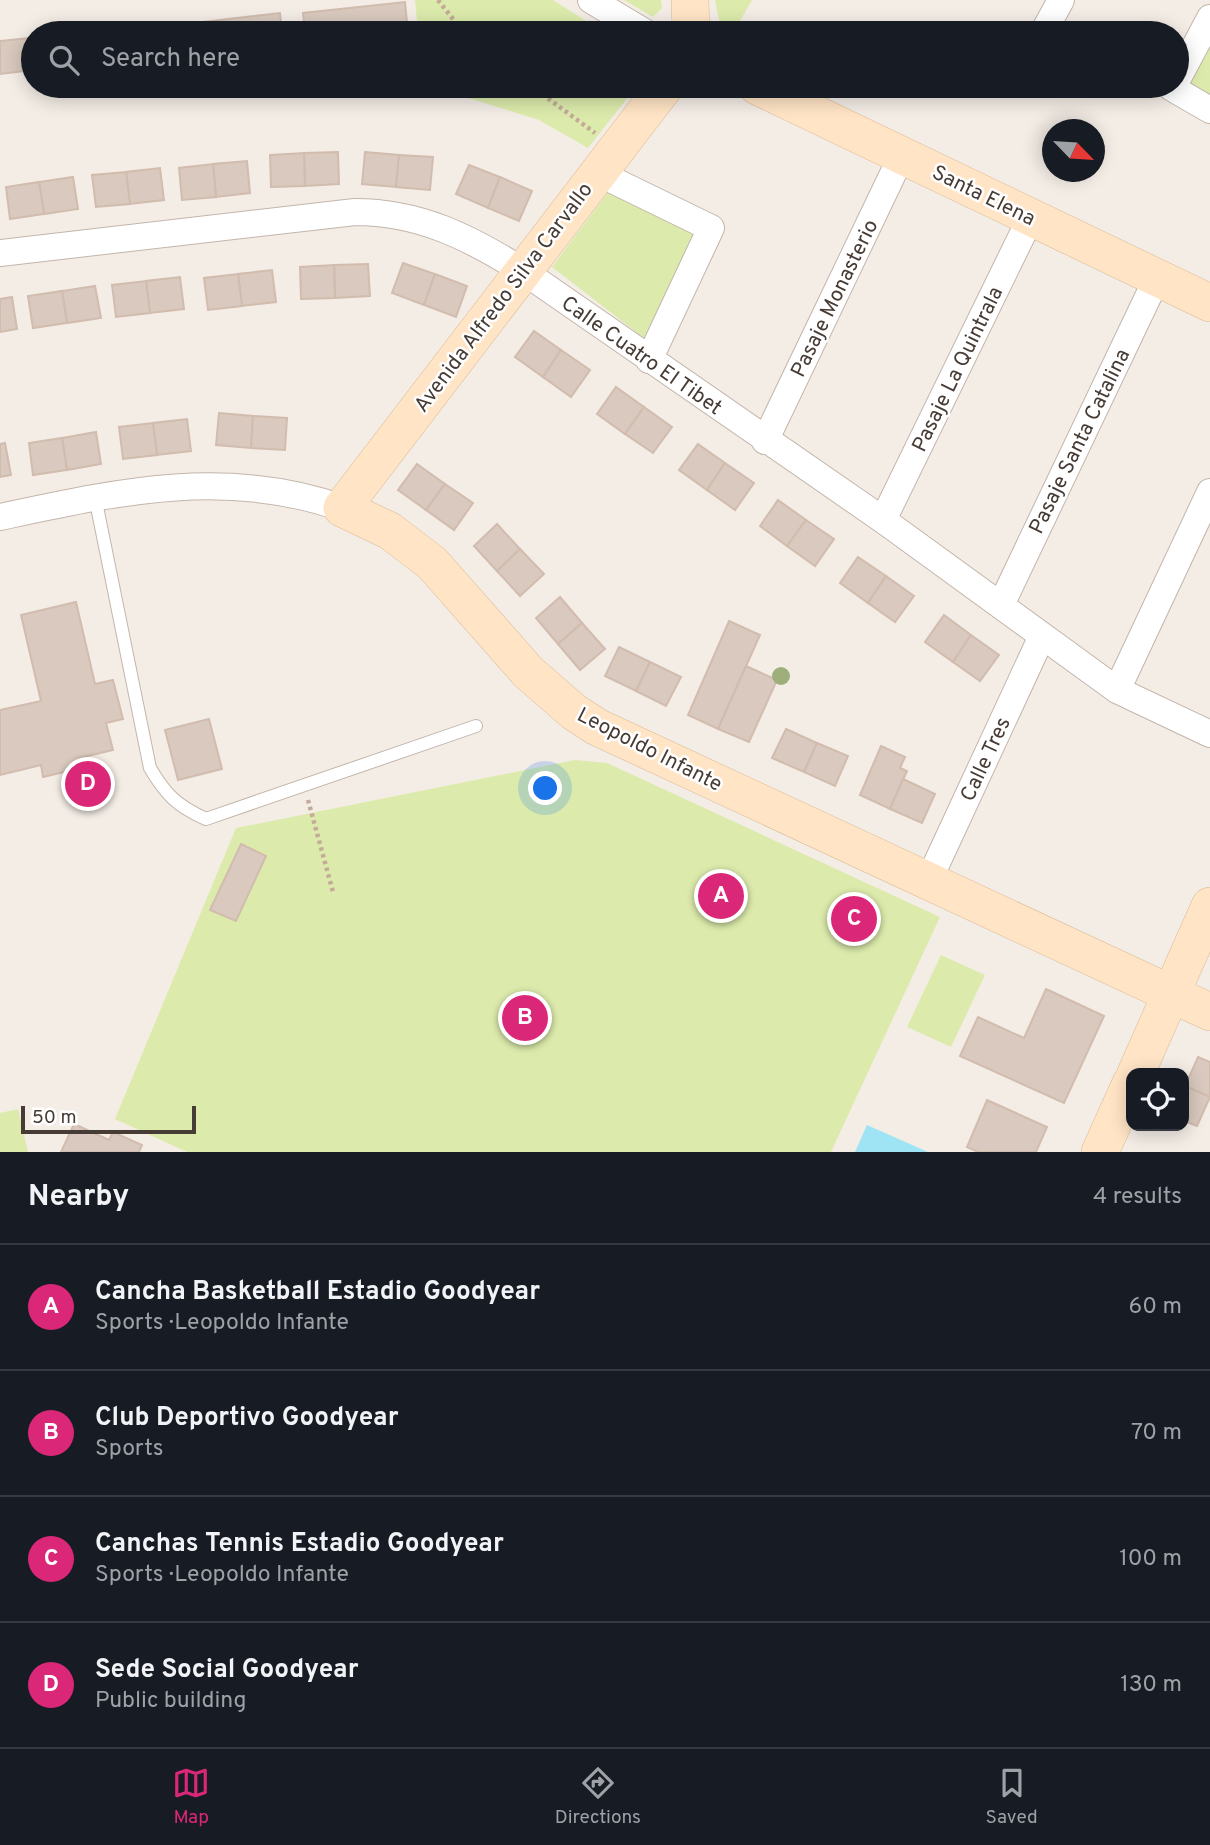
<!DOCTYPE html>
<html lang="en">
<head>
<meta charset="utf-8">
<style>
	:root { --surface:#171b24; --page:#242831; --text:#f1f3f6; --muted:#9ea1a6; --line:#363941; --accent:#db2777 }
	body { margin:0; font-family:Overpass,sans-serif; background:var(--page); color:var(--text) }
	.controls { position:absolute; right:21px; bottom:21px; display:grid; overflow:hidden; border-radius:14px; box-shadow:0 4px 18px #0003 }
	.controls button { width:63px; height:63px; display:grid; place-items:center; padding:0; border:0; border-bottom:2px solid var(--line); background:var(--surface); color:var(--text); font:35px sans-serif }
	.compass { position:absolute; left:1042px; top:119px; width:63px; height:63px; border-radius:50%; background:var(--surface); box-shadow:0 4px 18px #0003; rotate:115deg }
	.scale { position:absolute; left:21px; bottom:18px; width:175px; box-sizing:border-box; padding-left:7px; border:4px solid #473c35; border-top:0; font-size:19px; line-height:24px; white-space:nowrap; color:#473c35; -webkit-text-stroke:5px #fff; paint-order:stroke }
	.you { position:absolute; left:546px; top:789px; width:24px; height:24px; margin:-18px; border:5px solid #fff; border-radius:50%; background:#1a73e8; box-shadow:0 0 0 10px #1a73e833 }
	.badge { display:grid; place-items:center; width:46px; height:46px; border-radius:50%; background:var(--accent); color:#fff; font-size:23px; font-weight:700 }
	.pin { position:absolute; translate:-50% -50%; border:4px solid #fff; box-shadow:0 2px 7px #0006 }
	.list { margin:0; padding:0; list-style:none }
	h2 { display:flex; justify-content:space-between; align-items:center; height:91px; margin:0; padding:0 28px; font-size:30px }
	h2 small { font-size:23px; font-weight:400; color:var(--muted) }
	.list li { display:grid; grid-template-columns:46px 1fr auto; gap:21px; align-items:center; box-sizing:border-box; height:126px; padding:0 28px; border-top:2px solid var(--line) }
	.list b { display:block; font-size:26px; white-space:nowrap }
	.list p { margin:0; font-size:23px; white-space:nowrap; color:var(--muted) }
	.list em { font-size:23px; font-style:normal; color:var(--muted) }
	.icon { flex:none; width:38px; height:38px; fill:none; stroke:currentColor; stroke-width:2; stroke-linecap:round; stroke-linejoin:round }
	.map { position:relative; flex:none; width:1210px; height:1152px; overflow:hidden }
	.search { position:absolute; background:var(--surface); box-shadow:0 4px 18px #0003; left:21px; right:21px; top:21px; height:77px; display:flex; align-items:center; gap:18px; box-sizing:border-box; padding:0 24px; border-radius:38px; color:var(--muted); font-size:26px }
	.sheet { height:595px; background:var(--surface) }
	nav { display:flex; justify-content:space-around; align-items:center; box-sizing:border-box; height:98px; border-top:2px solid var(--line); background:var(--surface); font-size:19px; color:var(--muted) }
	nav a { display:grid; justify-items:center; gap:4px }
	nav .on { color:var(--accent) }
	.map>svg:first-child { display:block }
</style>
</head>
<body>
<div class="map">
<svg width="1210" height="1152" viewBox="0 0 1210 1152">
	<rect width="100%" height="100%" fill="#f4ede6"/>
	<!-- green -->
	<g fill="#dcebac">
		<polygon points="415,0 553,0 605,33 418,33"/>
		<polygon points="624,0 661,0 662,8 653,17"/>
		<polygon points="715,0 752,0 733,33 721,29"/>
		<polygon points="1210,27 1210,102 1183,86"/>
		<polygon points="430,86 637,86 588,148 539,120"/>
		<polygon points="612,187 699,229 649,342 552,267"/>
		<polygon points="575,760 607,763 940,917 831,1152 187,1152 115,1119 236,828"/>
		<polygon points="941,955 985,975 951,1047 907,1027"/>
		<polygon points="18,1109 28,1152 0,1152 0,1113"/>
	</g>
	<!-- water -->
	<polygon fill="#9fe4f4" points="867,1125 928,1152 855,1152"/>
	<!-- building -->
	<g fill="#d9c9be" stroke="#d1bcae" stroke-width="2">
		<polygon points="405,2 408,33 305,33 303,13"/>
		<polygon points="280,13 282,33 179,33 178,25"/>
		<polygon points="148,27 149,33 93,33"/>
		<polygon points="29,38 33,70 0,74 0,41"/>
		<polygon points="338,152 339,184 305,186 304,153"/>
		<polygon points="365,152 399,155 396,187 362,184"/>
		<polygon points="304,153 305,186 271,187 270,155"/>
		<polygon points="399,155 433,157 430,190 396,187"/>
		<polygon points="247,161 250,193 216,197 213,164"/>
		<polygon points="213,164 216,197 182,200 179,168"/>
		<polygon points="469,165 500,177 488,208 456,194"/>
		<polygon points="160,168 164,200 130,204 126,172"/>
		<polygon points="126,172 130,204 96,207 92,175"/>
		<polygon points="73,177 78,209 44,214 39,182"/>
		<polygon points="500,177 532,191 519,221 488,208"/>
		<polygon points="39,182 44,214 10,219 6,187"/>
		<polygon points="403,263 435,274 424,305 392,293"/>
		<polygon points="368,264 370,296 335,298 334,265"/>
		<polygon points="334,265 335,298 301,299 300,267"/>
		<polygon points="272,270 276,302 242,306 238,274"/>
		<polygon points="238,274 242,306 208,310 204,278"/>
		<polygon points="435,274 467,286 456,317 424,305"/>
		<polygon points="180,277 184,309 150,313 146,281"/>
		<polygon points="146,281 150,313 116,317 112,285"/>
		<polygon points="95,286 101,318 67,323 62,291"/>
		<polygon points="62,291 67,323 33,328 28,296"/>
		<polygon points="12,297 17,329 0,332 0,299"/>
		<polygon points="534,331 561,350 543,377 515,357"/>
		<polygon points="561,350 590,370 571,397 543,377"/>
		<polygon points="616,387 644,407 625,434 597,414"/>
		<polygon points="644,407 672,427 653,453 625,434"/>
		<polygon points="219,413 253,416 251,448 216,445"/>
		<polygon points="253,416 287,418 285,450 251,448"/>
		<polygon points="187,419 191,451 157,455 153,423"/>
		<polygon points="153,423 157,455 123,459 119,427"/>
		<polygon points="96,432 101,464 67,470 62,438"/>
		<polygon points="62,438 67,470 33,475 29,443"/>
		<polygon points="5,443 11,475 0,477 0,444"/>
		<polygon points="698,444 725,463 707,490 679,470"/>
		<polygon points="725,463 754,483 735,510 707,490"/>
		<polygon points="417,464 445,484 426,510 398,490"/>
		<polygon points="445,484 473,503 454,530 426,510"/>
		<polygon points="778,500 806,520 787,546 760,526"/>
		<polygon points="806,520 834,539 815,566 787,546"/>
		<polygon points="497,524 520,549 497,571 474,546"/>
		<polygon points="520,549 544,574 520,596 497,571"/>
		<polygon points="858,557 886,576 868,603 840,583"/>
		<polygon points="886,576 914,596 895,622 868,603"/>
		<polygon points="560,597 582,623 558,644 536,618"/>
		<polygon points="76,602 95,684 113,680 123,719 106,723 113,750 79,758 81,768 43,777 41,765 0,775 0,710 41,701 21,615"/>
		<polygon points="944,615 971,635 953,662 925,642"/>
		<polygon points="729,621 760,635 718,729 688,715"/>
		<polygon points="582,623 605,649 580,670 558,644"/>
		<polygon points="971,635 999,655 980,681 953,662"/>
		<polygon points="619,647 650,662 636,691 605,676"/>
		<polygon points="650,662 681,677 666,706 636,691"/>
		<polygon points="746,666 777,680 749,742 718,729"/>
		<polygon points="209,719 222,769 178,780 165,730"/>
		<polygon points="786,729 817,743 804,772 772,758"/>
		<polygon points="817,743 848,756 835,786 804,772"/>
		<polygon points="881,746 905,757 900,768 907,771 890,809 860,795"/>
		<polygon points="903,779 935,794 922,823 890,809"/>
		<polygon points="241,844 266,856 236,921 210,910"/>
		<polygon points="1046,989 1104,1016 1064,1103 960,1056 978,1017 1024,1038"/>
		<polygon points="1198,1057 1210,1062 1210,1097 1185,1086"/>
		<polygon points="1185,1086 1210,1097 1197,1126 1184,1121"/>
		<polygon points="987,1100 1047,1127 1036,1152 978,1152 967,1147"/>
		<polygon points="74,1124 109,1140 113,1132 142,1145 139,1152 61,1152"/>
	</g>
	<g fill="none" stroke-linecap="round" stroke-linejoin="round">
		<!-- lane casing -->
		<g stroke="#c3b5ab" stroke-width="14">
			<path id="lane" d="M 95,497 L 150,768 C 166,795 177,806 206,819 L 476,726"/>
		</g>
		<!-- street casing -->
		<g stroke="#c3b5ab" stroke-width="28">
			<g id="street">
				<polyline points="591,0 646,33"/>
				<polyline points="1043,33 1061,0"/>
				<polyline points="1177,80 1210,18"/>
				<polyline points="1173,86 1172,88 1210,110"/>
				<polyline points="598,173 711,228 649,360"/>
				<path d="M 0,253 L 355,212 C 419,212 469,237 523,271 L 883,520 L 1117,690 L 1210,734"/>
				<polyline points="765,441 902,155"/>
				<path d="M 0,517 C 117,492 225,467 342,508"/>
				<polyline points="883,520 1031,217"/>
				<polyline points="1001,605 1157,278"/>
				<polyline points="1117,690 1210,492"/>
				<polyline points="928,882 1042,636"/>
			</g>
		</g>
		<!-- secondary casing -->
		<g stroke="#dab995" stroke-width="38">
			<g id="secondary">
				<polyline points="690,0 691,33"/>
				<polyline points="665,86 342,508 390,531 432,563 528,672 574,712 597,727 1210,1012"/>
				<polyline points="757,86 1210,303"/>
				<polyline points="1136,1073 1210,906"/>
				<polyline points="1100,1152 1131,1083"/>
			</g>
		</g>
		<!-- path -->
		<g stroke="#c3ab98" stroke-width="4.5" stroke-dasharray="3.5 3.5" stroke-linecap="butt">
			<polyline points="438,0 464,33"/>
			<polyline points="531,86 595,133"/>
			<polyline points="308,800 333,892"/>
		</g>
		<!-- lane -->
		<use href="#lane" stroke="#fff" stroke-width="12"/>
		<!-- street -->
		<use href="#street" stroke="#fff" stroke-width="26"/>
		<!-- secondary -->
		<use href="#secondary" stroke="#ffe4c5" stroke-width="37"/>
	</g>
	<!-- trees -->
	<circle fill="#9faf7c" cx="781" cy="676" r="9"/>
	<g text-anchor="middle" stroke-width="5" stroke-linejoin="round" paint-order="stroke">
		<!-- street labels -->
		<g font-size="21" fill="#473c35" stroke="#fff">
			<text transform="translate(984 195) rotate(26)" y="7">Santa Elena</text>
			<text transform="translate(503 297) rotate(-53)" y="7">Avenida Alfredo Silva Carvallo</text>
			<text transform="translate(834 298) rotate(-64)" y="7">Pasaje Monasterio</text>
			<text transform="translate(642 355) rotate(35)" y="7">Calle Cuatro El Tibet</text>
			<text transform="translate(957 369) rotate(-64)" y="7">Pasaje La Quintrala</text>
			<text transform="translate(1079 441) rotate(-64)" y="7">Pasaje Santa Catalina</text>
			<text transform="translate(650 749) rotate(27)" y="7">Leopoldo Infante</text>
			<text transform="translate(985 759) rotate(-65)" y="7">Calle Tres</text>
		</g>
	</g>
</svg>
<div class="controls">
<button><svg class="icon" aria-label="locate" viewBox="0 0 24 24"><circle cx="12" cy="12" r="6"/><path d="M12 2v4M12 18v4M2 12h4M18 12h4"/></svg></button>
</div>
<svg class="compass" viewBox="-18 -18 36 36"><path d="M0-13l5 13h-10z" fill="#e53935"/><path d="M0 13l5-13h-10z" fill="#9ea1a6"/></svg>
<div class="scale">50 m</div>
<div class="you"></div>
<div class="pin badge" style="left:721px;top:896px">A</div>
<div class="pin badge" style="left:525px;top:1018px">B</div>
<div class="pin badge" style="left:854px;top:919px">C</div>
<div class="pin badge" style="left:88px;top:784px">D</div>
<div class="search"><svg class="icon" aria-label="search" viewBox="0 0 24 24"><circle cx="10" cy="10" r="6"/><path d="M15 15l6 6"/></svg>Search here</div>
</div>
<section class="sheet">
<h2>Nearby<small>4 results</small></h2>
<ul class="list">
<li><span class="badge">A</span><div><b>Cancha Basketball Estadio Goodyear</b><p>Sports · Leopoldo Infante</p></div><em>60 m</em></li>
<li><span class="badge">B</span><div><b>Club Deportivo Goodyear</b><p>Sports</p></div><em>70 m</em></li>
<li><span class="badge">C</span><div><b>Canchas Tennis Estadio Goodyear</b><p>Sports · Leopoldo Infante</p></div><em>100 m</em></li>
<li><span class="badge">D</span><div><b>Sede Social Goodyear</b><p>Public building</p></div><em>130 m</em></li>
</ul>
</section>
<nav>
<a class="on"><svg class="icon" aria-label="map" viewBox="0 0 24 24"><path d="M3 6l6-2 6 2 6-2v14l-6 2-6-2-6 2zM9 4v14M15 6v14"/></svg>Map</a>
<a><svg class="icon" aria-label="directions" viewBox="0 0 24 24"><path d="M12 3l9 9-9 9-9-9zM9 14v-3h6M13 9l2 2-2 2"/></svg>Directions</a>
<a><svg class="icon" aria-label="saved" viewBox="0 0 24 24"><path d="M7 4h10v16l-5-4-5 4z"/></svg>Saved</a>
</nav>
</body>
</html>
